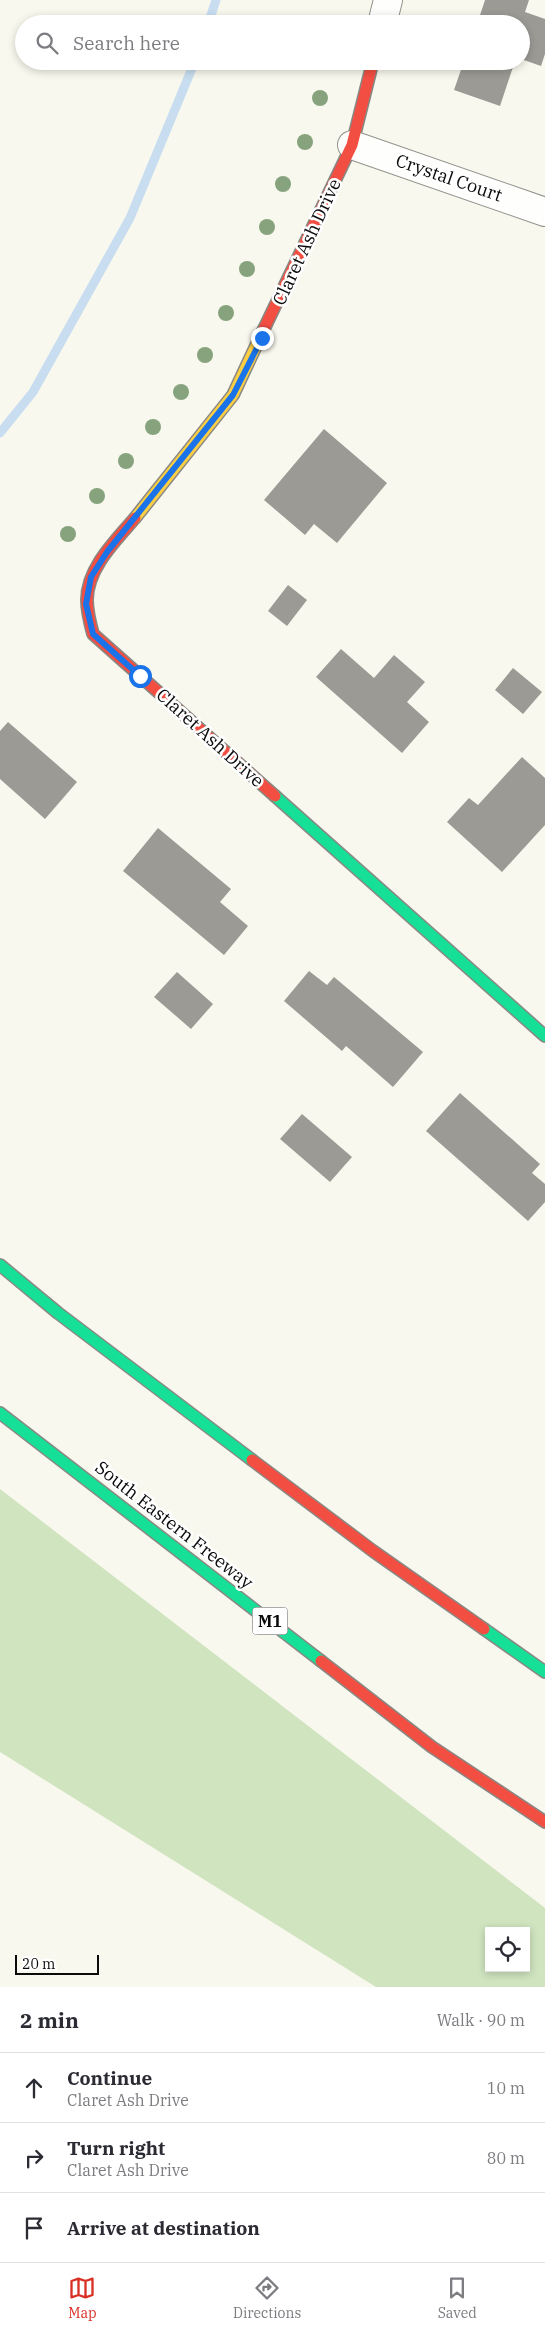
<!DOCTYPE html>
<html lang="en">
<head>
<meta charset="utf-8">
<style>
	:root { --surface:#fff; --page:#f7f7f7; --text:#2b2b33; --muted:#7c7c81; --line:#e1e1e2; --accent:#d93025 }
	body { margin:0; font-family:"IBM Plex Serif",serif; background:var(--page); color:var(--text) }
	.controls { position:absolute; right:15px; bottom:15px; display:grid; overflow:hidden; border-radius:0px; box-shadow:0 2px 8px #0003 }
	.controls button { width:45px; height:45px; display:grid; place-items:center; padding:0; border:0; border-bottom:1px solid var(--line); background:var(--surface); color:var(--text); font:25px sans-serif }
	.scale { position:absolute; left:15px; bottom:12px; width:84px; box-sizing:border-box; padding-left:5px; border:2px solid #0b0b0b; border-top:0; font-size:14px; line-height:18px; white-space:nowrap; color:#0b0b0b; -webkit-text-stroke:4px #fff; paint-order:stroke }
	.stop { position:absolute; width:15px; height:15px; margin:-11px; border:4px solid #1a73e8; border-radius:50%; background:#fff }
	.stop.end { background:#1a73e8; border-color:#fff; box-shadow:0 1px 5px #0008 }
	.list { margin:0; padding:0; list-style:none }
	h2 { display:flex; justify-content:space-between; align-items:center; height:65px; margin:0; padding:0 20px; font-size:21px }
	h2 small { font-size:16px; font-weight:400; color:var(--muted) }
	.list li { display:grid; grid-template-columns:32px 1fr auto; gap:15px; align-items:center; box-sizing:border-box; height:70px; padding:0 20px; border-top:1px solid var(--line) }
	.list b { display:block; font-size:19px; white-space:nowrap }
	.list p { margin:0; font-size:16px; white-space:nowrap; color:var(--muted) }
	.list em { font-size:16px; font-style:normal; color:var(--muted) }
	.icon { flex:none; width:28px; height:28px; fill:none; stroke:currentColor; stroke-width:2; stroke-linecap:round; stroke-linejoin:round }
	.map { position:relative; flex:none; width:545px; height:1987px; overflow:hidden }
	.search { position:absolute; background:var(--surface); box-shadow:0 2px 8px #0003; left:15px; right:15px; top:15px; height:55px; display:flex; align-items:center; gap:12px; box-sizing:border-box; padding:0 18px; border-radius:28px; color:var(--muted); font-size:19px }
	.sheet { height:275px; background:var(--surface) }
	nav { display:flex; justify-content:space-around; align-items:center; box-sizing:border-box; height:70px; border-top:1px solid var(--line); background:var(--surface); font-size:14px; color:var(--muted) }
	nav a { display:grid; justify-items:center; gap:2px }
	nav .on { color:var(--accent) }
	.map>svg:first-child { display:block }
</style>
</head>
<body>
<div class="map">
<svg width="545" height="1987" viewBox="0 0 545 1987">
	<rect width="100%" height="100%" fill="#f9f8ee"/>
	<!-- forest -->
	<path fill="#cfe4bf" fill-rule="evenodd" d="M 0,1489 L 545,1908 L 545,1987 L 376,1987 L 0,1752 ZM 489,1931 L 526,1931 L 526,1968 L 489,1968 Z"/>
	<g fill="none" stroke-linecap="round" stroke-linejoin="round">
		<!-- stream -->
		<g stroke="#c8def0" stroke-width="9">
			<polyline points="208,24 216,0"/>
			<polyline points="0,433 33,392 130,218 195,61"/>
		</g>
	</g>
	<!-- building -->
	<g fill="#9c9a95">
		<polygon points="485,0 529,0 525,12 545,19 545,54 541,66 521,59 521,24 477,24"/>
		<polygon points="464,61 515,61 500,106 454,90"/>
		<polygon points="324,429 387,483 337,543 314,524 305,535 264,500"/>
		<polygon points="288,585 307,600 287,626 268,611"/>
		<polygon points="341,649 374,678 394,655 425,682 407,702 429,722 402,753 316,677"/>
		<polygon points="513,668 542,692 523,714 495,690"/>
		<polygon points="8,722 77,782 45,819 0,779 0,731"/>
		<polygon points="522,757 545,778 545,825 502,872 447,822 469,798 478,805"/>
		<polygon points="158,828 231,889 220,902 248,926 224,955 123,871"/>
		<polygon points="309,971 327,985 334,977 423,1052 393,1087 346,1046 342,1051 284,1001"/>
		<polygon points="177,972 213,1004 191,1029 154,997"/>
		<polygon points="460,1093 540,1164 532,1173 545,1184 545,1202 528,1221 426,1131"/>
		<polygon points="302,1114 352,1157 330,1182 280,1139"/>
	</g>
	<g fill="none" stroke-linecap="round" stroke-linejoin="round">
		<!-- street casing -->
		<g stroke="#92928d" stroke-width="30">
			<g id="street">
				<polyline points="382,24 388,0"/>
				<polyline points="352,145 545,212"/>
			</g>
		</g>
		<!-- fast casing -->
		<g stroke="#898884" stroke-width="14">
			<g id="fast">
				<polyline points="275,796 545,1036"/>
				<polyline points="0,1265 58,1313 252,1460"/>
				<polyline points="0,1413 321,1661"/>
				<polyline points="484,1629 545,1672"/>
			</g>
		</g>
		<!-- slow casing -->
		<g stroke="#898884" stroke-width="14">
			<polyline id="slow" points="135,518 233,395 263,331"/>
		</g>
		<!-- jam casing -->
		<g stroke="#898884" stroke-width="14">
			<g id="jam">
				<polyline points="263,331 352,145 373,61"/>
				<path d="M 135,518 C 116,540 87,568 87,600 C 87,611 90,623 93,634 L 275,796"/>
				<polyline points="252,1460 373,1551 484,1629"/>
				<polyline points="321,1661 432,1747 545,1822"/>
			</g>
		</g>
		<!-- street -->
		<use href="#street" stroke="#fefefc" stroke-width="28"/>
		<!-- fast -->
		<use href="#fast" stroke="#16e098" stroke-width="11"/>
		<!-- slow -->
		<use href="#slow" stroke="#ffcf43" stroke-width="11"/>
		<!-- jam -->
		<use href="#jam" stroke="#f24e42" stroke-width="11"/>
	</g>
	<!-- trees -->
	<g fill="#86a37d">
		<circle cx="320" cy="98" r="8"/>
		<circle cx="305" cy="142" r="8"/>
		<circle cx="283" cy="184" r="8"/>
		<circle cx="267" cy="227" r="8"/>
		<circle cx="247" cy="269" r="8"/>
		<circle cx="226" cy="313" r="8"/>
		<circle cx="205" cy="355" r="8"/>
		<circle cx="181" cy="392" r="8"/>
		<circle cx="153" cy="427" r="8"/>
		<circle cx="126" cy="461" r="8"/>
		<circle cx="97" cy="496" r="8"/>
		<circle cx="68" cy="534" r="8"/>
	</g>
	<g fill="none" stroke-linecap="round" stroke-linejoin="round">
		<!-- route -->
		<polyline stroke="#1a73e8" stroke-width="6" points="140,676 93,634 86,604 91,577 107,552 233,395 262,338"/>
	</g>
	<g text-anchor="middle" stroke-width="5" stroke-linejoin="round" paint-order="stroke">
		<!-- shield labels -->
		<rect fill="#fff" stroke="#545454" stroke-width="1" x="252.5" y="1607.5" width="35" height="27" rx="4"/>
		<g font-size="16" font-weight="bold" fill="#0b0b0b">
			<text x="270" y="1627">M1</text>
		</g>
		<!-- street labels -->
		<g font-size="18" fill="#0b0b0b" stroke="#fff">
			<text transform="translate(449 178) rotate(19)" y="6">Crystal Court</text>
			<text transform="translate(307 242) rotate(-65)" y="6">Claret Ash Drive</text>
			<text transform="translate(210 738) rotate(42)" y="6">Claret Ash Drive</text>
			<text transform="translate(174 1525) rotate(38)" y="6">South Eastern Freeway</text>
		</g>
	</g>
</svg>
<div class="controls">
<button><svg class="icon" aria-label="locate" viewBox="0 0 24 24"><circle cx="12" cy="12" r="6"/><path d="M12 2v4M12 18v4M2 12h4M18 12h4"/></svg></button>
</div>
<div class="scale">20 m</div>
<div class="stop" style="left:140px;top:676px"></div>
<div class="stop end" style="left:262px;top:338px"></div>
<div class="search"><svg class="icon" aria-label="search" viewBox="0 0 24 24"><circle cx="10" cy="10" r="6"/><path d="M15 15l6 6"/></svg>Search here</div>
</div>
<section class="sheet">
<h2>2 min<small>Walk · 90 m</small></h2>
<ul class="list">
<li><svg class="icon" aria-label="ahead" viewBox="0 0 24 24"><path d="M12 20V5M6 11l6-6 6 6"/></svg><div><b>Continue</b><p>Claret Ash Drive</p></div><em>10 m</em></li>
<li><svg class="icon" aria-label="right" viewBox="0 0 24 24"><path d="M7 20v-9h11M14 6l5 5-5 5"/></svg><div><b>Turn right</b><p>Claret Ash Drive</p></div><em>80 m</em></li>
<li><svg class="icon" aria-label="arrive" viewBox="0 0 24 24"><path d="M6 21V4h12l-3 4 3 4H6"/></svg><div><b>Arrive at destination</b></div></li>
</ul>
</section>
<nav>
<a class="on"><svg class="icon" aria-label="map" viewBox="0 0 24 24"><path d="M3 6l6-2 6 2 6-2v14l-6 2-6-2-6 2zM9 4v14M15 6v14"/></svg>Map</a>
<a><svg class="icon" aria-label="directions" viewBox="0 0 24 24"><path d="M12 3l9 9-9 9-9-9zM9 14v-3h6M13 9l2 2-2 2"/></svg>Directions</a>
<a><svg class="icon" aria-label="saved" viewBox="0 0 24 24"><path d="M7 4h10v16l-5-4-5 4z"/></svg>Saved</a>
</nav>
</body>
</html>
